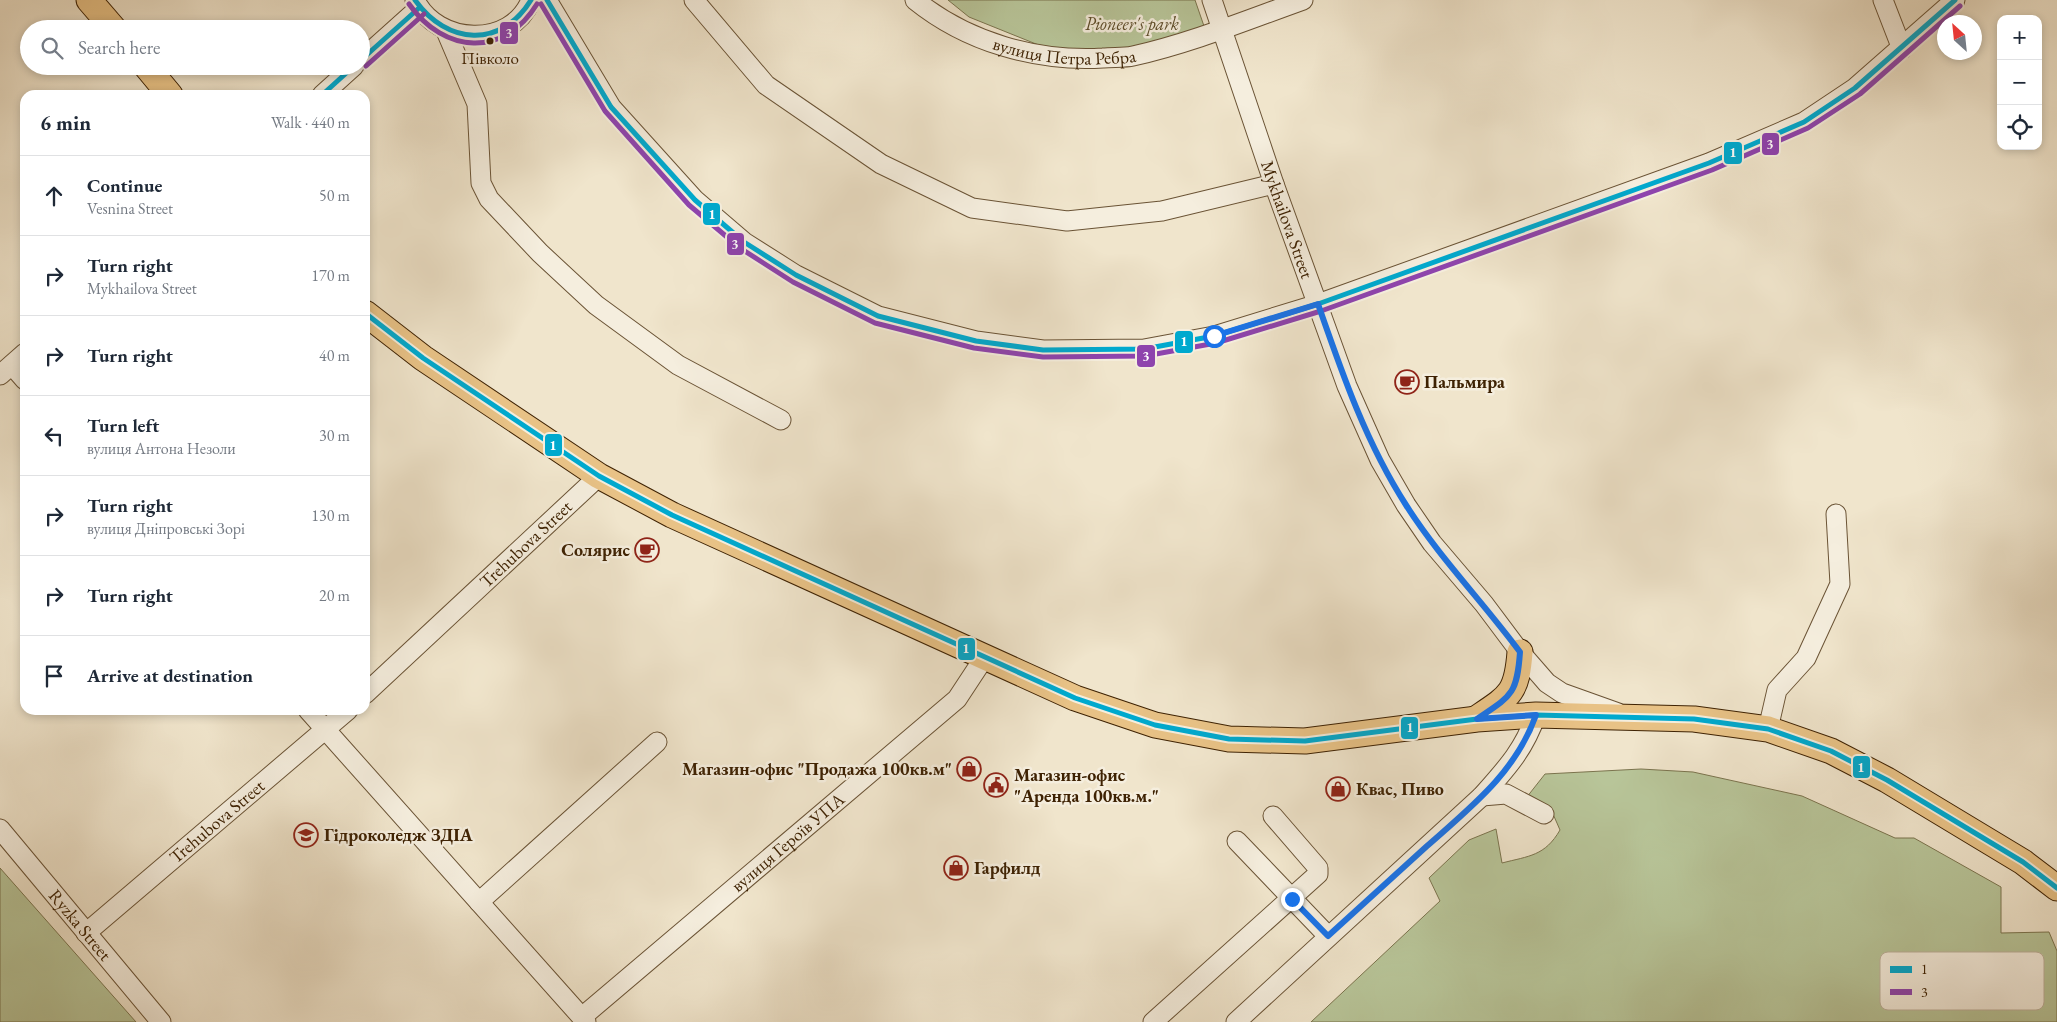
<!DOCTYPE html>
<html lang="en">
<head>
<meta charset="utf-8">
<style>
	:root { --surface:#fff; --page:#f6f6f7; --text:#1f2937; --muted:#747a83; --line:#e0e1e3 }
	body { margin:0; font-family:"EB Garamond",serif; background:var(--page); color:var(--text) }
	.controls { position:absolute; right:15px; top:15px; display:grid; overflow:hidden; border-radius:10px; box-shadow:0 2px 8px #0003 }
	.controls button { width:45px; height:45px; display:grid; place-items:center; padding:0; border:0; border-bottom:1px solid var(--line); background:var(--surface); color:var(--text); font:25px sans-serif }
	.compass { position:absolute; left:1937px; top:15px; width:45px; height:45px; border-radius:50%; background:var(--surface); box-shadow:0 2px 8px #0003; rotate:333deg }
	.stop { position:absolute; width:15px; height:15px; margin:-11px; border:4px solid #1a73e8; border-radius:50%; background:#fff }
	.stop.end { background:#1a73e8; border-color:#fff; box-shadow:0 1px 5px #0008 }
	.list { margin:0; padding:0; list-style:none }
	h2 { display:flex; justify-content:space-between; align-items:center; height:65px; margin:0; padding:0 20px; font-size:21px }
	h2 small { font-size:16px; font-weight:400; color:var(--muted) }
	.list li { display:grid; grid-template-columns:32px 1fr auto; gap:15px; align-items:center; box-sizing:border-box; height:80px; padding:0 20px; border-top:1px solid var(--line) }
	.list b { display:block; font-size:19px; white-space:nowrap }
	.list p { margin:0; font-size:16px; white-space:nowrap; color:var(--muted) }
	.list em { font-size:16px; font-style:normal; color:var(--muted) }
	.icon { flex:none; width:28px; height:28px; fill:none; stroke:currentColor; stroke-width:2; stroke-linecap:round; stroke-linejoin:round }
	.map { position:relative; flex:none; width:2057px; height:1022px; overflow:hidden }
	.search { position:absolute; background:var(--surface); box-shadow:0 2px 8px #0003; left:20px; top:20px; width:350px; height:55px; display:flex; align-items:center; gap:12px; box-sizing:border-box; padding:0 18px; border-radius:28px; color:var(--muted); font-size:19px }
	.panel { position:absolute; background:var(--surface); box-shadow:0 2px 8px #0003; left:20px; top:90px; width:350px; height:625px; border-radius:15px }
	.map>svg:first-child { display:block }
</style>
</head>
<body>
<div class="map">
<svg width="2057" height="1022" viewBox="0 0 2057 1022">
	<rect width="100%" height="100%" fill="#f0e5cc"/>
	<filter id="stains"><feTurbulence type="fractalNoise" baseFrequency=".004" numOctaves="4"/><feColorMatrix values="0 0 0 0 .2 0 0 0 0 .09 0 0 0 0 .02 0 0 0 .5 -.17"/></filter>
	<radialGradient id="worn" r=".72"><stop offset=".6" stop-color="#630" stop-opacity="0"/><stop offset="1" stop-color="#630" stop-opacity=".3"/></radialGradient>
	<!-- green -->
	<g fill="#b8c599" stroke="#7b744e">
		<polygon points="948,0 1195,0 1205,29 1137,50 1046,48 969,17"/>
		<path d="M 1641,769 L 1693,772 L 1802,796 L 1895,838 L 1914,838 L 2001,887 L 2001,933 L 2049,932 L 2057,951 L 2057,1022 L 1311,1022 L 1440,901 L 1429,878 L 1469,840 L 1496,829 L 1502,863 C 1529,856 1545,856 1560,830 L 1553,814 L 1519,807 L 1545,774 Z"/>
		<polygon points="0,868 136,1022 0,1022"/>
	</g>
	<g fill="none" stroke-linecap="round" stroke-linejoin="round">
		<!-- minor casing -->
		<g stroke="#6a5335" stroke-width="21">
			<g id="minor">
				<path d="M 415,0 C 437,45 511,49 531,0"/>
				<polyline points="547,0 611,107 695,200 744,242 796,275 878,316 976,341 1043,350 1144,349 1214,336 1318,304 1709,163 1804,122 1855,88 1955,0"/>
				<polyline points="694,0 766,85 881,164 972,208 1067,221 1162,211 1274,184"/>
				<path id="s1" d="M 915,0 C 967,42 1036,62 1103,58 C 1113,57 1124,58 1133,56 C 1191,43 1247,20 1303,0"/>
				<path id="s2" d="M 1212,0 L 1274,184 L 1347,386 L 1380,460 L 1406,505 L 1432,543 L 1484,604 L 1520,652 L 1547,683 L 1562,693 L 1618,713"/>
				<polyline points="1883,0 1902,49"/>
				<polyline points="446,31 477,104 481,183 489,199 540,253 596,305 678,365 781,420"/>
				<polyline points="361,60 419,8"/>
				<polyline points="322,95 354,66"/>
				<polyline points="12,365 25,380"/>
				<polyline points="0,375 25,353"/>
				<path id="s3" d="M 365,694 L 599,476"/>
				<polyline points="308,710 586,1022"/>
				<polyline points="1768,729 1777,690 1806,658 1840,584 1836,514"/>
				<polyline points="1482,796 1506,794 1544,814"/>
				<path id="s4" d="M 0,829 L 161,1022"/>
				<polyline points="1237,841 1328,936"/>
				<polyline points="479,902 657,742"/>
				<path id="s5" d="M 86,933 L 348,710"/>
				<path id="s6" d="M 582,1017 L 957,699 L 984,658"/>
				<polyline points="1153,1022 1318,874 1318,868 1273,816"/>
				<path d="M 1236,1022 L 1482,796 C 1506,769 1524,750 1536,715"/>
			</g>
		</g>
		<!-- major casing -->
		<g stroke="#3e2203" stroke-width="27">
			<g id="major">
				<polyline points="89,0 114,29"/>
				<polyline points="146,66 170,95"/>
				<polyline points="365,313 423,358 599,476 672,515 1075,698 1155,725 1229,739 1305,741 1477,719 1536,715 1694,719 1768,729 1831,751 1887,780 2023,862 2057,888"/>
				<path d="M 1477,718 C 1510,696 1517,693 1520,652"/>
			</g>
		</g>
		<!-- minor -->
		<use href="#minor" stroke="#f5eede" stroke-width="19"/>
		<!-- major -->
		<use href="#major" stroke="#e8c286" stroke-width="25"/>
		<!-- bus-1 casing -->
		<g stroke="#f5eede" stroke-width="9">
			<g id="bus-1">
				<path d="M 415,0 C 447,45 501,49 531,0"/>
				<polyline points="547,0 611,107 695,200 744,242 796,275 878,316 976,341 1043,350 1144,349 1214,336 1318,304 1709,163 1804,122 1855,88 1955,0"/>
				<polyline points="361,60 419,8"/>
				<polyline points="322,95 354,66"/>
				<polyline points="365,313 423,358 599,476 672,515 1075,698 1155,725 1229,739 1305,741 1477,719 1536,715 1694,719 1768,729 1831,751 1887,780 2023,862 2057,888"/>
			</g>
		</g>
		<!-- bus-2 casing -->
		<g stroke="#f5eede" stroke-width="9">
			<g id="bus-2">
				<path d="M 409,4 C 444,54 504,58 537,4"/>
				<polyline points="541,4 605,111 689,205 740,248 793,282 875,323 974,348 1043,357 1145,356 1216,343 1321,311 1712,170 1808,128 1860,94 1960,6"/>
				<polyline points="366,66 424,14"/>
			</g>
		</g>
		<!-- bus-1 -->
		<use href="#bus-1" stroke="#00a9ce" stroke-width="5"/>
		<!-- bus-2 -->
		<use href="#bus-2" stroke="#8e44ad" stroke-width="5"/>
	</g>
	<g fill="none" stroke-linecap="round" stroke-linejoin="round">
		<!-- route -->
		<path stroke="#1a73e8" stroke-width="6" d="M 1214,336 L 1318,304 C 1342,373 1366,443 1406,505 C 1439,557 1483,602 1520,652 C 1517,695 1511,696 1477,719 L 1536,715 C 1516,772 1471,807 1427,846 C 1394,876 1361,906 1328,936 L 1292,899"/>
	</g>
	<!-- icons -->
	<defs>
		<g id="cafe-ring" transform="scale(1.25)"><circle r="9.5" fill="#f5eede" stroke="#8f2418" stroke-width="1.5"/><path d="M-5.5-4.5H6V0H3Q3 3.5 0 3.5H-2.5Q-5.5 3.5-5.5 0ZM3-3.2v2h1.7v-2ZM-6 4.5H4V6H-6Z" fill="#8f2418"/></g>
		<g id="shop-ring" transform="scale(1.25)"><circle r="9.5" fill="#f5eede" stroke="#8f2418" stroke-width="1.5"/><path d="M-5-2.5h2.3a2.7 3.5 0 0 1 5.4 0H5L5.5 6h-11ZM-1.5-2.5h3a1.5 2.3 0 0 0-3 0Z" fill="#8f2418"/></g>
		<g id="civic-ring" transform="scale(1.25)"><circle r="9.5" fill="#f5eede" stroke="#8f2418" stroke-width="1.5"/><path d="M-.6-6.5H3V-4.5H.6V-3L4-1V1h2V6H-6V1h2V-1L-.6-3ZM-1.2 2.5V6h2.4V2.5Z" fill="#8f2418"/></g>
		<g id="university-ring" transform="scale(1.25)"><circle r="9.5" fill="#f5eede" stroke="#8f2418" stroke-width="1.5"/><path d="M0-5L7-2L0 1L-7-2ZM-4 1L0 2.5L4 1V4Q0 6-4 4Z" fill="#8f2418"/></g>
	</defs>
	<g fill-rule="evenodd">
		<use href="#cafe-ring" x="1407" y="382"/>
		<use href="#cafe-ring" x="647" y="550"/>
		<use href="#shop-ring" x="969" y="769"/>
		<use href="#civic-ring" x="996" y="785"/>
		<use href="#shop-ring" x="1338" y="789"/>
		<use href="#university-ring" x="306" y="835"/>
		<use href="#shop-ring" x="956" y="868"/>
	</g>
	<!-- markers -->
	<circle fill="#3e2203" stroke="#f5eede" stroke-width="2" cx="490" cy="41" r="4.5"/>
	<g text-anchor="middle" stroke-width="5" stroke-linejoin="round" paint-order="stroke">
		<!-- bus labels -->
		<g font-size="17" fill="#3e2203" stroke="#f5eede">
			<text x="490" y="64">Півколо</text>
		</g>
		<!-- park labels -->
		<g font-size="18" font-style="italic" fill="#5c4b28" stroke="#f5eede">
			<text x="1132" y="30">Pioneer's park</text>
		</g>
		<!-- street labels -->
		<g font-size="18" fill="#3e2203" stroke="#f5eede">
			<text dy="6" stroke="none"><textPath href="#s1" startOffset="162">вулиця Петра Ребра</textPath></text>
			<text dy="6" stroke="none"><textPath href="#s2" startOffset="232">Mykhailova Street</textPath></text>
			<text dy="6" stroke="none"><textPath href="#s3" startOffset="220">Trehubova Street</textPath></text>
			<text dy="6" stroke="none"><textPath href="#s5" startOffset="172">Trehubova Street</textPath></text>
			<text dy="6" stroke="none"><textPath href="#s6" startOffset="270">вулиця Героїв УПА</textPath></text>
			<text dy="6" stroke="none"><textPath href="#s4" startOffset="125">Ryzka Street</textPath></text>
		</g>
		<!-- poi labels -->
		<g font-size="18" font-weight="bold" fill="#3e2203" stroke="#f5eede" text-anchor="start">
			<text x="1424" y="388">Пальмира</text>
			<text x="630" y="556" text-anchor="end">Солярис</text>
			<text x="952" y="775" text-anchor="end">Магазин-офис "Продажа 100кв.м"</text>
			<text x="1014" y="781">Магазин-офис<tspan x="1014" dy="21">"Аренда 100кв.м."</tspan></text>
			<text x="1356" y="795">Квас, Пиво</text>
			<text x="324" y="841">Гідроколедж ЗДIА</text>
			<text x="974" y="874">Гарфилд</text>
		</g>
	</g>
	<!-- legend -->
	<rect x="1880" y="952" width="164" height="58" rx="8" fill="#f5eede" stroke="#beb19c" stroke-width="1"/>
	<rect x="1890" y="966" width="22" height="7" fill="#00a9ce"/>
	<rect x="1890" y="989" width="22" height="6" fill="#8e44ad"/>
	<g font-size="14" fill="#3e2203">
		<text x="1921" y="974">1</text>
		<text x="1921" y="997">3</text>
	</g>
	<g stroke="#f5eede" stroke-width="2">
		<rect x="499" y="21" width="20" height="24" rx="5" fill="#8e44ad"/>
		<rect x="1761" y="132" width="19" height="24" rx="5" fill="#8e44ad"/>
		<rect x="1723" y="141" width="20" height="24" rx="5" fill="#00a9ce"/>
		<rect x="702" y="202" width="19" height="24" rx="5" fill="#00a9ce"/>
		<rect x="726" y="232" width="19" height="24" rx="5" fill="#8e44ad"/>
		<rect x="1174" y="330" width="20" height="24" rx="5" fill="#00a9ce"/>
		<rect x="1136" y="344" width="20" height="24" rx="5" fill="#8e44ad"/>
		<rect x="544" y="433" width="19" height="24" rx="5" fill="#00a9ce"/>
		<rect x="957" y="637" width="19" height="24" rx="5" fill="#00a9ce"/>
		<rect x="1400" y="716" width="19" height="24" rx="5" fill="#00a9ce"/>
		<rect x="1852" y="755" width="19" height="24" rx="5" fill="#00a9ce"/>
	</g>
	<g font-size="14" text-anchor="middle" font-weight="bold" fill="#fff">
		<text x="509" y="38">3</text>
		<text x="1770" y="149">3</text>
		<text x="1733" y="157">1</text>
		<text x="712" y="219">1</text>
		<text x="735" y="249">3</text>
		<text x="1184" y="346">1</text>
		<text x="1146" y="361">3</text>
		<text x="553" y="450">1</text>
		<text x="966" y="653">1</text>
		<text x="1410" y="732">1</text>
		<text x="1861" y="772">1</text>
	</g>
	<rect width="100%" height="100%" filter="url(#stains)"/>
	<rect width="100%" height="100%" fill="url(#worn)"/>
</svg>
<div class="controls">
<button>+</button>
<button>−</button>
<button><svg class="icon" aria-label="locate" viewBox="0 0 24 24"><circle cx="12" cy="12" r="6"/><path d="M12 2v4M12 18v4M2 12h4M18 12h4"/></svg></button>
</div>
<svg class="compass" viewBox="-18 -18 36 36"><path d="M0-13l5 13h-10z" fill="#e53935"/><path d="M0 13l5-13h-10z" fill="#747a83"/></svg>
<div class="stop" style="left:1214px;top:336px"></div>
<div class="stop end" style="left:1292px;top:899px"></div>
<div class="search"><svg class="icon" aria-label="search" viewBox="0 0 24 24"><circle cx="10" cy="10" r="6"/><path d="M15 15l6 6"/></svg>Search here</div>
<section class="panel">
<h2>6 min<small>Walk · 440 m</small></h2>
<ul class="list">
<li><svg class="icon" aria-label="ahead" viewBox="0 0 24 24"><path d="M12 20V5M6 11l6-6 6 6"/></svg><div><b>Continue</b><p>Vesnina Street</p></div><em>50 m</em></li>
<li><svg class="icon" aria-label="right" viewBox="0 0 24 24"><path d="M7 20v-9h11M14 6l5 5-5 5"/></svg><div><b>Turn right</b><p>Mykhailova Street</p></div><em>170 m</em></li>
<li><svg class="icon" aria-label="right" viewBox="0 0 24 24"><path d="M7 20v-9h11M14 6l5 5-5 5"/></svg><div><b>Turn right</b></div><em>40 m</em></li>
<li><svg class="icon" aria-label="left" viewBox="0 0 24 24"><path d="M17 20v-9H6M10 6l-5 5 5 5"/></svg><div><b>Turn left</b><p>вулиця Антона Незоли</p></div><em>30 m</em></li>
<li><svg class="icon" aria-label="right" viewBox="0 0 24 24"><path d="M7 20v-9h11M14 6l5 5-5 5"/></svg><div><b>Turn right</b><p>вулиця Дніпровські Зорі</p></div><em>130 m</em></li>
<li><svg class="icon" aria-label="right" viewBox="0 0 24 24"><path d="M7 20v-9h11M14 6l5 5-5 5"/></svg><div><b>Turn right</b></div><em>20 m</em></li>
<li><svg class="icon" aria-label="arrive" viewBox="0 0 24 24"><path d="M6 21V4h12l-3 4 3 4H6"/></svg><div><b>Arrive at destination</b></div></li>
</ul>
</section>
</div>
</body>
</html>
